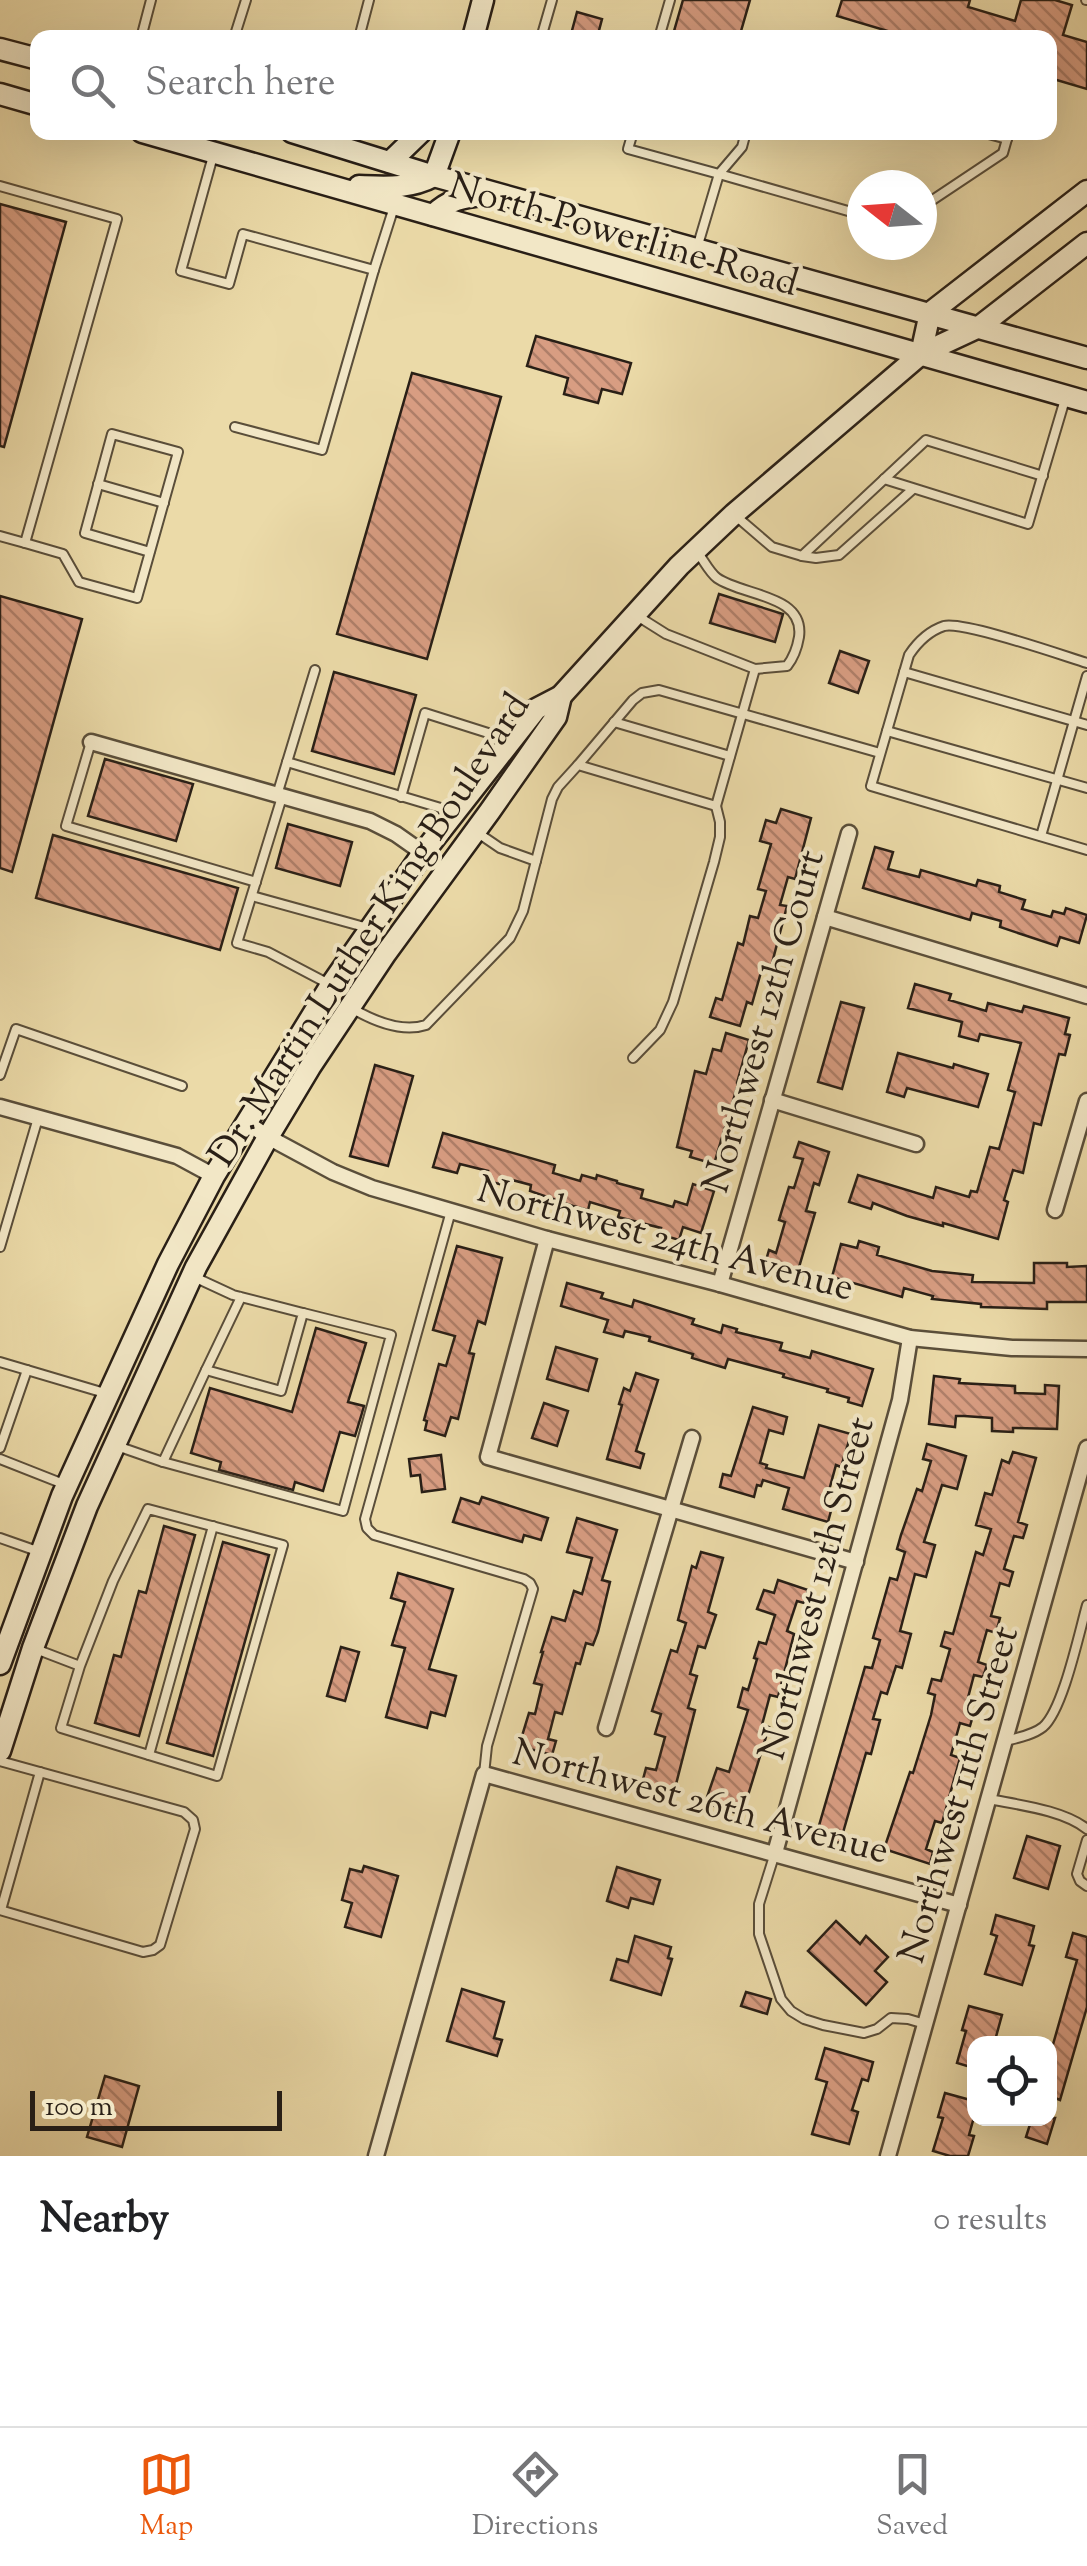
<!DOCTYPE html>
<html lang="en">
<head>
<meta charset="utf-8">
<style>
	:root { --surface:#fff; --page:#f6f6f6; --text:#202124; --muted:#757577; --line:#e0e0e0; --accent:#ea580c }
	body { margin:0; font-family:"Sorts Mill Goudy",serif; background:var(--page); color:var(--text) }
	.controls { position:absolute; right:30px; bottom:30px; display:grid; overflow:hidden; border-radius:20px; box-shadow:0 10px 40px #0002 }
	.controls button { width:90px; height:90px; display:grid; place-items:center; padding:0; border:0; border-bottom:2px solid var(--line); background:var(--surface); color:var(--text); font:50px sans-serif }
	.compass { position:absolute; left:847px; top:170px; width:90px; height:90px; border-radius:50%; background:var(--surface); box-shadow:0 10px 40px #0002; rotate:287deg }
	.scale { position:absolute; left:30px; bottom:25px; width:252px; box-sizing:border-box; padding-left:10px; border:5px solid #291f16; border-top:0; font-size:28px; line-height:35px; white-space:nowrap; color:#291f16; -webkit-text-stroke:8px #f2e7c6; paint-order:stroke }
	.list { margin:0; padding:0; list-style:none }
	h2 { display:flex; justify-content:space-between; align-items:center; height:130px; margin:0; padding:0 40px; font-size:42px }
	h2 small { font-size:32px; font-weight:400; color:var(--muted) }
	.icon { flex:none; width:55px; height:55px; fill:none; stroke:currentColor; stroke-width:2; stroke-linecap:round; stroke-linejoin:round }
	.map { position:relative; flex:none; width:1087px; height:2156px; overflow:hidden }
	.search { position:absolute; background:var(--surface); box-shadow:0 10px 40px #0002; left:30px; right:30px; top:30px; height:110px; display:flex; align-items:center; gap:25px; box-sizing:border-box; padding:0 35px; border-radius:20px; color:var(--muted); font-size:38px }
	.sheet { height:270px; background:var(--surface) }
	nav { display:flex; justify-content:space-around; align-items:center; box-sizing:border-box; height:140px; border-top:2px solid var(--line); background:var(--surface); font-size:28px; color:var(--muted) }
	nav a { display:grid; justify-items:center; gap:5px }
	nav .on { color:var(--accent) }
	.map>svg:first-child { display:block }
</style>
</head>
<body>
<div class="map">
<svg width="1087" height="2156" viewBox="0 0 1087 2156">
	<defs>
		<pattern id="building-back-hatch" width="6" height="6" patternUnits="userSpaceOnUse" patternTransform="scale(2.5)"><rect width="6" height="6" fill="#d89d82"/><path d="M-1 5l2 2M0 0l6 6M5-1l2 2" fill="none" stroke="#af7f69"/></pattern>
	</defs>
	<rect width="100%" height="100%" fill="#ebdaa8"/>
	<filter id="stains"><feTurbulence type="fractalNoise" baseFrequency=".002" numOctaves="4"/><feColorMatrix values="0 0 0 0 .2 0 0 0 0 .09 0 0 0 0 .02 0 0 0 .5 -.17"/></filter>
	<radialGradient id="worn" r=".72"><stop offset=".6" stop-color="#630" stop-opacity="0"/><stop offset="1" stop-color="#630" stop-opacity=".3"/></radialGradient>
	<!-- building -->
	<g fill="url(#building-back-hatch)" stroke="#291f16" stroke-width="2.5">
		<polygon points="683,0 750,0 739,38 672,38"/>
		<polygon points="842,0 970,0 968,7 1015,21 1021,0 1055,0 1072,5 1063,35 1087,42 1087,89 1050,78 1050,38 911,38 837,16"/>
		<polygon points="577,12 602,19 597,38 570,38"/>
		<polygon points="0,204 66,222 4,447 0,446"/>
		<polygon points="536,336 631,363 622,394 602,389 598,403 564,394 568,378 527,366"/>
		<polygon points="412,373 501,397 427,659 337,634"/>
		<polygon points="719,594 783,614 775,642 710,623"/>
		<polygon points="0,596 82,619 12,872 0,868"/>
		<polygon points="840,651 869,661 858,693 829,683"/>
		<polygon points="334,672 416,695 394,774 312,751"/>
		<polygon points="105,759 193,784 176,841 88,816"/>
		<polygon points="781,809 811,818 795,879 788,877 780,905 787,906 771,967 763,965 752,1004 747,1002 740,1026 710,1017 716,998 722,1000 738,943 743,945 750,916 758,918 766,891 758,889 771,844 760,841 766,820 776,823"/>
		<polygon points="288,824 352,842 340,886 276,868"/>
		<polygon points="53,835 238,888 220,950 36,898"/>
		<polygon points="875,847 893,852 888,869 919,877 921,870 976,886 978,880 1000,886 999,892 1025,900 1022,909 1051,917 1053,911 1064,914 1066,908 1087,915 1079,943 1060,937 1057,946 1000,927 1001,921 972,913 970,920 863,888"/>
		<polygon points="915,984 951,994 949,1000 986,1011 988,1003 1022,1012 1024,1006 1069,1018 1065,1034 1070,1035 1065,1055 1059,1054 1041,1125 1034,1123 1023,1173 1013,1170 1004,1200 1008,1202 998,1239 943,1223 943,1226 907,1216 873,1203 871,1209 849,1202 858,1175 933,1198 936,1187 969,1197 971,1191 977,1192 990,1147 999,1149 1015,1092 1008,1090 1021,1043 980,1034 978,1041 959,1036 962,1022 908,1008"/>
		<polygon points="841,1002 864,1008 842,1089 818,1082"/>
		<polygon points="726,1033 749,1040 737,1083 738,1084 714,1164 690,1157 692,1151 677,1147 695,1071 706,1074 713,1049 721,1051"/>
		<polygon points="898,1053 953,1068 954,1064 988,1074 978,1107 907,1088 904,1097 887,1092"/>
		<polygon points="375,1065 413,1076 388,1166 350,1156"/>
		<polygon points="443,1133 555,1165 553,1173 580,1181 582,1175 596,1179 597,1175 617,1181 617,1183 643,1190 641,1198 673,1207 675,1201 687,1205 693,1184 714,1191 701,1233 683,1227 679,1240 659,1234 661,1228 618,1217 620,1211 590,1202 588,1210 573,1206 530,1191 531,1185 501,1177 499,1184 485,1180 488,1171 460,1164 457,1173 433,1167"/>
		<polygon points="799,1142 829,1152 819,1185 814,1183 806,1211 815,1213 797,1274 765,1264 769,1250 776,1253 785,1222 779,1220 789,1187 794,1188 803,1159 794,1157"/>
		<polygon points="859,1241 879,1247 877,1255 932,1271 973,1275 972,1282 1034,1283 1034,1263 1067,1263 1067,1267 1087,1266 1087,1302 1047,1302 1047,1309 981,1307 981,1304 932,1299 933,1296 904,1288 902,1297 832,1277 841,1244 857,1248"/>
		<polygon points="457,1246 502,1258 485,1324 478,1321 469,1353 474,1354 458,1419 451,1417 445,1436 425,1430 427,1421 424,1420 439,1364 446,1366 455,1336 433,1330"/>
		<polygon points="567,1283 603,1293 601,1298 632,1307 634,1300 694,1319 692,1324 721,1333 723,1325 737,1329 736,1332 782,1343 780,1350 810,1358 812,1351 873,1369 862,1406 848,1402 849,1398 827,1392 828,1389 783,1377 784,1374 728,1359 725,1368 692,1358 693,1354 649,1341 650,1337 625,1331 623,1337 604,1332 608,1320 561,1306"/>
		<polygon points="316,1328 366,1343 348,1402 364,1406 362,1413 355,1436 340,1432 323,1491 295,1482 293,1490 219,1470 221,1462 191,1453 210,1388 292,1412"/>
		<polygon points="556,1347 597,1359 588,1391 547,1379"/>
		<polygon points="636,1373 658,1380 636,1451 644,1454 640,1468 607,1459 622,1405 619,1404 624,1388 630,1391"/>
		<polygon points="934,1376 960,1379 959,1383 1015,1386 1015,1393 1045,1394 1045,1385 1059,1386 1057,1429 1013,1428 1013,1432 992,1431 992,1418 964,1416 956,1416 955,1427 929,1424"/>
		<polygon points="544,1403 568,1411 557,1446 532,1438"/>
		<polygon points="753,1407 787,1417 783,1434 769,1430 760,1463 767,1465 766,1468 804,1478 819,1425 851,1434 841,1467 836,1465 825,1505 832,1507 828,1522 783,1509 789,1488 763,1480 761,1486 757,1485 754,1497 720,1487 723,1474 731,1476"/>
		<polygon points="927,1444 966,1456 957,1489 942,1485 924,1542 935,1545 926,1577 915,1574 900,1631 911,1634 902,1668 896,1666 887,1694 881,1692 873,1719 880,1720 871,1754 866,1753 840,1843 816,1836 865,1667 872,1668 880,1640 873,1638 890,1578 897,1580 905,1552 897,1549 901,1535 917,1489 922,1491 931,1461 923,1459"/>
		<polygon points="1013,1452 1036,1458 1018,1522 1027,1525 1023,1538 1014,1536 1004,1569 1013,1572 1009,1586 1000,1583 991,1616 1000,1618 996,1633 987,1630 978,1662 987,1665 983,1677 974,1675 965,1709 974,1712 970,1726 960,1723 951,1755 960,1758 942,1823 935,1821 926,1849 933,1852 930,1864 884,1849 910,1772 913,1773 931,1715 935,1695 928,1693 932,1679 941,1681 950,1649 941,1646 945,1632 953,1634 976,1552 983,1555 991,1529 976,1525 985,1493 992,1495 1002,1460 1009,1463"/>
		<polygon points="441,1455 445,1489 422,1492 420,1475 411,1476 409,1459"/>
		<polygon points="482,1497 548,1518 541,1540 524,1535 522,1542 453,1522 461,1498 479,1504"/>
		<polygon points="577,1518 617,1530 602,1580 610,1582 598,1632 593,1645 586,1643 580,1664 576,1663 562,1714 555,1712 548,1739 556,1741 552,1755 519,1746 529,1713 535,1714 542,1685 534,1683 543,1652 541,1652 552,1617 565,1621 574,1591 582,1594 592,1558 567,1552"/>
		<polygon points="164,1526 195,1535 139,1736 95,1723 114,1655 121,1657 139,1591 146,1593"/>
		<polygon points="223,1542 269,1555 213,1756 167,1743"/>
		<polygon points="701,1552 723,1558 708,1612 716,1615 705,1648 698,1646 690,1674 697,1676 688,1708 695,1710 673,1796 641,1787 646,1768 656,1770 665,1737 655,1734 661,1714 652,1711 671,1650 677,1652 686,1623 678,1620 692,1566 696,1568"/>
		<polygon points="398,1573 453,1589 429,1669 456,1676 445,1716 431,1712 427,1728 386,1717 405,1648 392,1645 405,1602 391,1598"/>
		<polygon points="778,1580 808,1590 804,1603 797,1601 787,1631 794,1634 778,1697 770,1695 762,1725 769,1727 742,1815 705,1803 717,1768 729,1772 748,1710 738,1707 743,1688 748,1690 757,1659 754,1658 759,1642 766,1644 775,1615 757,1609 764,1590 774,1593"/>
		<polygon points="341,1647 359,1652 345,1701 327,1696"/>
		<polygon points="1027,1836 1060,1846 1048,1889 1014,1878"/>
		<polygon points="364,1866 398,1876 381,1937 345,1927 352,1903 342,1900 350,1869 362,1872"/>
		<polygon points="617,1867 660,1880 653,1904 631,1898 628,1908 607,1901"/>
		<polygon points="996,1915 1034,1926 1029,1945 1034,1946 1022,1985 985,1974 997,1936 991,1934"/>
		<polygon points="836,1921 860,1944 866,1936 888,1957 875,1971 887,1982 866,2005 808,1951"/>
		<polygon points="1073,1933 1087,1937 1087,2007 1060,2100 1050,2096 1050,2055 1077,1960 1066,1957"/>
		<polygon points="635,1936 671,1947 668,1958 672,1959 661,1995 611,1980 617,1959 628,1962"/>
		<polygon points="462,1989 504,2002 494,2038 502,2040 497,2056 447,2041"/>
		<polygon points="746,1992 771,1999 767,2014 741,2006"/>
		<polygon points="969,2006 1002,2015 994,2044 974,2044 974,2068 957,2063 966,2031 962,2030"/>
		<polygon points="825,2048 873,2062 868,2081 862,2079 852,2110 858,2112 849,2144 812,2134 827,2082 816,2079"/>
		<polygon points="105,2076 139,2086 122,2147 87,2137"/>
		<polygon points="945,2093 974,2101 974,2117 969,2135 974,2136 968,2156 950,2156 933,2151 943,2118 938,2117"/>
		<polygon points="1032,2118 1055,2118 1047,2144 1026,2137"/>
	</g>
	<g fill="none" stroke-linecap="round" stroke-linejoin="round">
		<!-- lane casing -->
		<g stroke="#5a4e3a" stroke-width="12">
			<g id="lane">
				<polyline points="1086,0 1087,0"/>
				<polyline points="141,38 151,0"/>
				<polyline points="234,38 246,0"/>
				<polyline points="359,38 369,0"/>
				<polyline points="541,38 552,0"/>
				<polyline points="659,38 670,0"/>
				<polyline points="633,132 628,149 719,174 697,248"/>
				<polyline points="746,132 742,147 719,174 862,215"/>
				<polyline points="981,132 1007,139"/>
				<polyline points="213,156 181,271 229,284 243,234 374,270 394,207"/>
				<polyline points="0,186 117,219 25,543 0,536"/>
				<polyline points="922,207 1003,153 1009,132"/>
				<polyline points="235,427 322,450 374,270"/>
				<polyline points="884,479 1028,524 1066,396"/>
				<polyline points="98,484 164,503"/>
				<polyline points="737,517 772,547 802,556 926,440 1043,476"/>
				<polyline points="25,543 63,554 79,582 137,598 178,452 112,434 85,533 150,552"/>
				<path d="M 698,553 C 704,561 710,573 717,578 C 742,596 805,594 799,637 C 797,649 794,657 787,666 L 755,669"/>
				<polyline points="802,556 816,558 839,555 913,489"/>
				<path d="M 1087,663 C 1061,655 964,621 944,626 C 929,631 917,643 909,655 L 871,786 L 1087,850"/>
				<polyline points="904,672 1087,725"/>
				<polyline points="614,722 730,756"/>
				<polyline points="887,731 1087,788"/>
				<polyline points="91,742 66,826 256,882"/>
				<polyline points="287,762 454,812"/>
				<polyline points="578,765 633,700 642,693 659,690 880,753"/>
				<polyline points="277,795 315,670"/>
				<polyline points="282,797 237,943 268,952 327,983"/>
				<polyline points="401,797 425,713 507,739"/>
				<polyline points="478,833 500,848 536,861"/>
				<polyline points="1041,836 1087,676"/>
				<polyline points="252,896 368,928"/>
				<path d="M 353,1009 C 374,1021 402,1033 426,1025 L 510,938 L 523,911 L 552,799 L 558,787 L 578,765 L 716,806 L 755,669 L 666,634 L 639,617"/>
				<polyline points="633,1058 660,1030 673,1002 714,862 720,837 720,822 716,806"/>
				<polyline points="0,1075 16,1029 182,1086"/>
				<polyline points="451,1211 365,1519 367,1528 374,1535 524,1579 530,1583 533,1589 487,1746 484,1774"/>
				<polyline points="0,1247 38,1118"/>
				<polyline points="192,1276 233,1295 303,1313 281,1391 206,1370 241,1297"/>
				<polyline points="0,1362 108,1394"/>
				<polyline points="117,1446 163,1462 206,1370"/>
				<polyline points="0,1448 27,1370"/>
				<polyline points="0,1459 66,1485"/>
				<polyline points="163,1462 343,1511 391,1335 303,1313"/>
				<polyline points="0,1538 40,1552"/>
				<polyline points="33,1648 80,1666 113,1581 148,1509 283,1545 217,1776 61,1728 80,1666"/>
				<path d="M 1005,1741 C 1017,1738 1033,1735 1043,1727 C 1063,1710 1079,1633 1087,1605"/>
				<polyline points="149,1755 213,1526"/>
				<polyline points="0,1761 184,1812 193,1820 195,1829 160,1945 153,1950 143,1952 0,1910"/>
				<path d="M 989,1799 C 1019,1805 1063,1810 1087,1829"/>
				<polyline points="1087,1840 1077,1874 1080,1881 1087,1886"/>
				<polyline points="775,1853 759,1904 759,1934 781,1999 791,2011 804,2019 823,2025 864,2033 877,2029 891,2018 908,2019 925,2024"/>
				<polyline points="1,1910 40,1772"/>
			</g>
		</g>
		<!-- street casing -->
		<g stroke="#5a4e3a" stroke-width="19">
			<g id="street">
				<polyline points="91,742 370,821 396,834 423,853"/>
				<polyline points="825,917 1087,996"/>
				<polyline points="772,1100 916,1144"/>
				<polyline points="0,1107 177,1156 214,1176"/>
				<polyline points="246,1122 268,1137 333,1172 372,1188 547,1239 720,1284 910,1338 1012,1348 1087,1349"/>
				<polyline points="1055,1210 1087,1101"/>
				<polyline points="547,1239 488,1457 856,1562"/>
				<polyline points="720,1284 849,833"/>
				<polyline points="606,1728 692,1438"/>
				<polyline points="775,1853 900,1400 910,1338"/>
				<polyline points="376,2156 484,1774 959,1905"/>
				<polyline points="888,2156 1087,1448"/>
			</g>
		</g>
		<!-- secondary casing -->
		<g stroke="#291f16" stroke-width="25">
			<g id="secondary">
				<polyline points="473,38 483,0"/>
				<polyline points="0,49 38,59"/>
				<polyline points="0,94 38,105"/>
				<polyline points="142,132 1087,402"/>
				<polyline points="292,132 434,176 1087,358"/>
				<polyline points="390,162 421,132"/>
				<polyline points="434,176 450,132"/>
				<path d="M 359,186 C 386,187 410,189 434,176"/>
				<path d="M 433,215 C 449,200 462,197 484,195"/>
				<polyline points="921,354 930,313 1087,191"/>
				<polyline points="0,1664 62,1496 168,1264 214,1176 331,985 423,853 536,709 561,696 679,566 734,514 921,354 979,327 1087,243"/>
				<polyline points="0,1751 33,1648 87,1506 196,1267 268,1137 310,1067 386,953 490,811 556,717 561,696"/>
			</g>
		</g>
		<!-- lane -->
		<use href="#lane" stroke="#f2e7c6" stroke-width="8"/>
		<!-- street -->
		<use href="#street" stroke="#f2e7c6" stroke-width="14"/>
		<!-- secondary -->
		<use href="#secondary" stroke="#f2e7c6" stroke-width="20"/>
	</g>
	<g text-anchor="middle" stroke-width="8" stroke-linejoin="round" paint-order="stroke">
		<!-- street labels -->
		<g font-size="38" fill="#291f16" stroke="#f2e7c6">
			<text transform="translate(624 233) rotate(16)" y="13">North Powerline Road</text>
			<text transform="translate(368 929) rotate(-57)" y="13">Dr. Martin Luther King Boulevard</text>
			<text transform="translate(762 1021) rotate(-74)" y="13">Northwest 12th Court</text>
			<text transform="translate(666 1237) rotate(15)" y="13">Northwest 24th Avenue</text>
			<text transform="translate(815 1588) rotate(-75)" y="13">Northwest 12th Street</text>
			<text transform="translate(957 1794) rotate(-74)" y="13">Northwest 11th Street</text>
			<text transform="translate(701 1800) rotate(15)" y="13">Northwest 26th Avenue</text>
		</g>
	</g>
	<rect width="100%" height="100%" filter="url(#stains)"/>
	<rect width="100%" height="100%" fill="url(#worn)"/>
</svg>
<div class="controls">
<button><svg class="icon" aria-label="locate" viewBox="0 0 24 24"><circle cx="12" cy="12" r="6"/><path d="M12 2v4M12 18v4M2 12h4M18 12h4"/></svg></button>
</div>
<svg class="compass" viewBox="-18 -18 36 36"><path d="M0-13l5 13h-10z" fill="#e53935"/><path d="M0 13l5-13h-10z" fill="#757577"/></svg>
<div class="scale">100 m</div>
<div class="search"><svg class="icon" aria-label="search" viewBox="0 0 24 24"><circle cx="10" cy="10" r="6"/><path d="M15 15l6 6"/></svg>Search here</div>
</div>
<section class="sheet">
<h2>Nearby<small>0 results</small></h2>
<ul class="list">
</ul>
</section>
<nav>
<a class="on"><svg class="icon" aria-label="map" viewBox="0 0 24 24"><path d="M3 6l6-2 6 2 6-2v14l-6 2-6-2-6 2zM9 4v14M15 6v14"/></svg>Map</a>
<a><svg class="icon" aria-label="directions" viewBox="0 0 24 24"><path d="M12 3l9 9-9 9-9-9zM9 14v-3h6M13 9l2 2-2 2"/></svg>Directions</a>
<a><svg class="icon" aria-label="saved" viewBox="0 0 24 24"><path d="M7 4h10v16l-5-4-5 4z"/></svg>Saved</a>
</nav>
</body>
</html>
